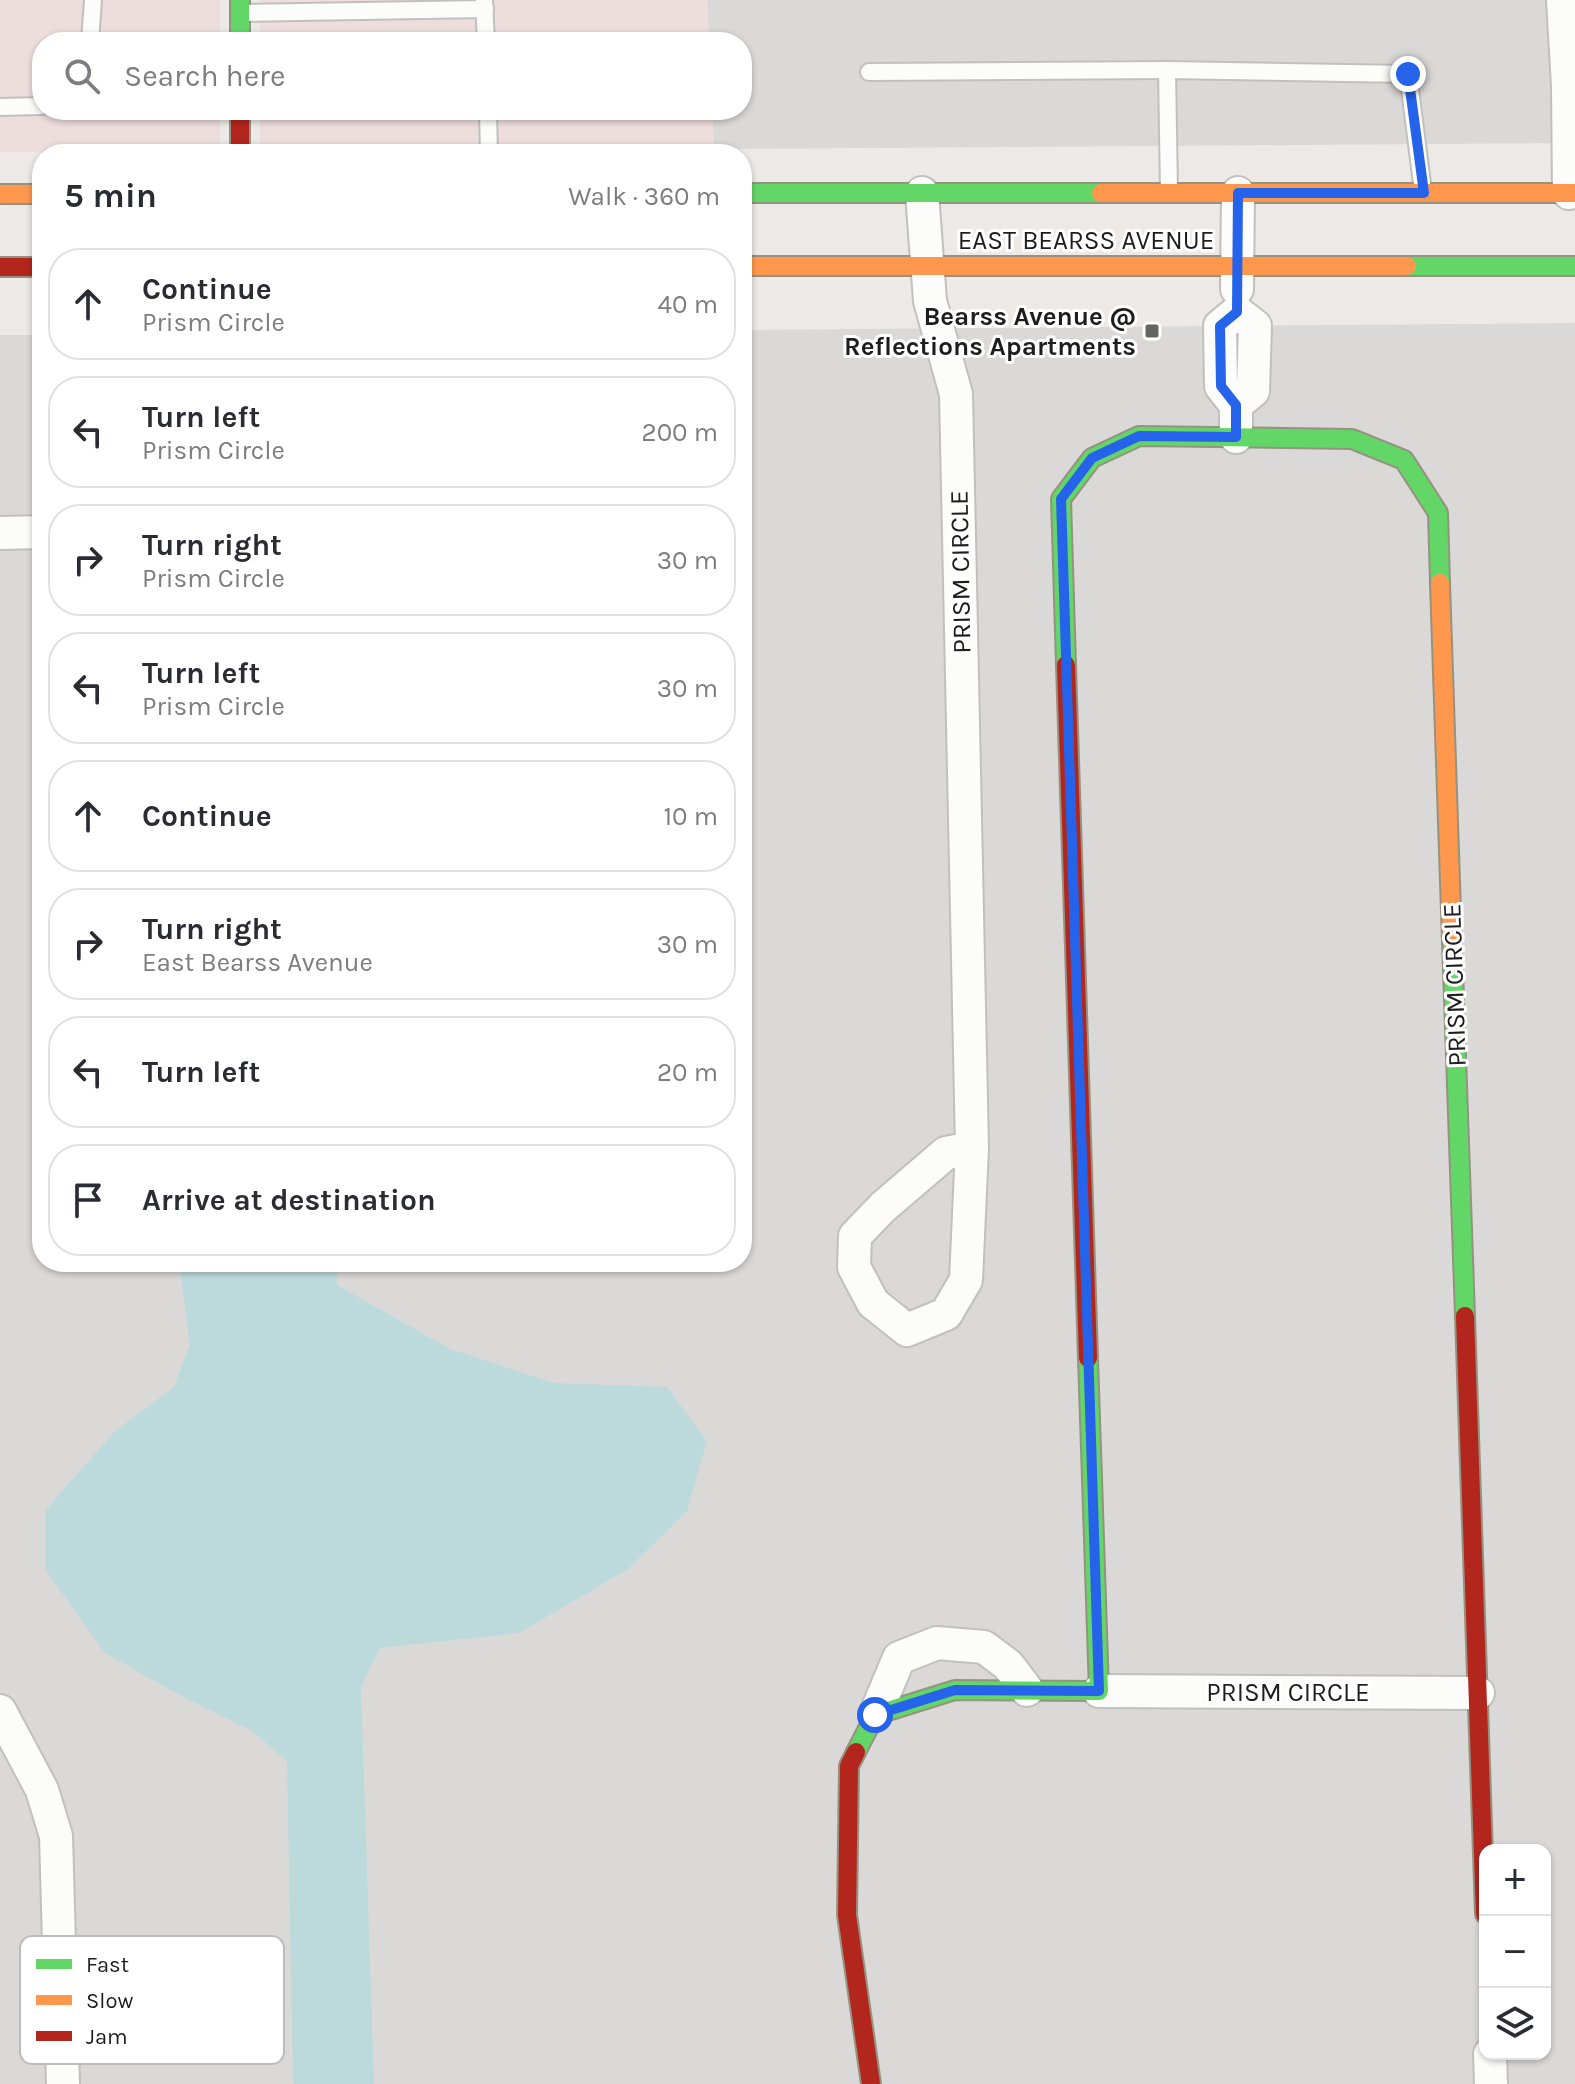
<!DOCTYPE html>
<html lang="en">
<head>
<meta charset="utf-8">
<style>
	:root { --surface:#fff; --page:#f7f7f7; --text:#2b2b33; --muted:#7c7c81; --line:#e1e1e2 }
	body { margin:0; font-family:Karla,sans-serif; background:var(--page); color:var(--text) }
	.controls { position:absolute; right:24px; bottom:24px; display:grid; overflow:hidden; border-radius:16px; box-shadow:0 2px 6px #0004 }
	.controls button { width:72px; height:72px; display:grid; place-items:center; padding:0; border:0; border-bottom:2px solid var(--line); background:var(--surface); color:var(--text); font:40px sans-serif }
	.stop { position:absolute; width:24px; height:24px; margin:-18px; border:6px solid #2563eb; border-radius:50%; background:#fff }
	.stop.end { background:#2563eb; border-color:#fff; box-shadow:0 2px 8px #0008 }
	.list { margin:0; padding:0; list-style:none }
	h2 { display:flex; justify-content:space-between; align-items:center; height:104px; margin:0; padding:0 32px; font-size:34px }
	h2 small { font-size:26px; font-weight:400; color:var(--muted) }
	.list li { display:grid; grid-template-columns:52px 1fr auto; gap:24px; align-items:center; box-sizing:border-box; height:112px; margin:0 16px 16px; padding:0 16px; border:2px solid var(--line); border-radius:32px }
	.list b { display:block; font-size:30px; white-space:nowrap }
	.list p { margin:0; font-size:26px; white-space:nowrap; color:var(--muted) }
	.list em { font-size:26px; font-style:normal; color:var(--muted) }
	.icon { flex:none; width:44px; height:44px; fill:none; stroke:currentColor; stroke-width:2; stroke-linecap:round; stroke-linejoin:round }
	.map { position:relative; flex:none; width:1575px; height:2084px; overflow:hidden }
	.search { position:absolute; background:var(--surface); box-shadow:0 2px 6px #0004; left:32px; top:32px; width:720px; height:88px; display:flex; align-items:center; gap:20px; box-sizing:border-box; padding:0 28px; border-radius:32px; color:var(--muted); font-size:30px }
	.panel { position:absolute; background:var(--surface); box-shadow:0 2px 6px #0004; left:32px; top:144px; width:720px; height:1128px; border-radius:32px }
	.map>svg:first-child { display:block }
</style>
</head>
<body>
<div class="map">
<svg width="1575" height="2084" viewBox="0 0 1575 2084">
	<rect width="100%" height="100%" fill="#ece9e6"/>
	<!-- residential -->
	<g fill="#dbd9d7" fill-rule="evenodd">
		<polygon points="707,0 1575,0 1575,143 714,149 712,110 742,110 742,42 709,42"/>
		<path d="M 1575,323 L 1575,2084 L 0,2084 L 0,335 L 42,335 L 42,1262 L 742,1262 L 742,330 ZM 1485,1850 L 1545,1850 L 1545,2054 L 1485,2054 Z"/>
	</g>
	<!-- commercial -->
	<g fill="#eddddd">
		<polygon points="0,0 220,0 220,42 42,42 42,110 220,110 220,151 0,152"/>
		<polygon points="260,0 707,0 709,42 260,42"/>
		<polygon points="260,110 712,110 714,149 260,150"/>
	</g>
	<!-- water -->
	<polygon fill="#bcdadc" points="179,1262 336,1262 337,1285 450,1349 554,1383 667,1387 707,1441 687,1511 628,1569 519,1633 380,1648 361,1687 374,2084 293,2084 287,1761 252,1731 183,1697 105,1653 45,1569 45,1511 114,1432 174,1387 190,1344"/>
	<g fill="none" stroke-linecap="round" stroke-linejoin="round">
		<!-- lane casing -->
		<g stroke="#c1c0be" stroke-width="20">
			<g id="lane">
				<polyline points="484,0 486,42"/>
				<polyline points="242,13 485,9"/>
				<polyline points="90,42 93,0"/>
				<polyline points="869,72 1167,70"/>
				<polyline points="0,107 42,106"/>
				<polyline points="488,110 489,154"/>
				<polyline points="1169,192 1167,70 1408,74 1423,191"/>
			</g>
		</g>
		<!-- street casing -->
		<g stroke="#c1c0be" stroke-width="36">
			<g id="street">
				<polyline points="1563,0 1568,86 1569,193"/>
				<polyline points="922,193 930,301 956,394 972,1148 966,1280 946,1314 907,1330 873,1303 854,1267 855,1236 883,1207 946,1153 972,1148"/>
				<polyline points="1237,289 1238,193"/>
				<polyline points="1236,405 1253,391 1255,326 1237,312"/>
				<polyline points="1236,437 1236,405 1221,386 1220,326 1237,312"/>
				<polyline points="0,533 42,532"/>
				<polyline points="1099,1691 1478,1693"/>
				<polyline points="0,1711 42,1790 56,1836 63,2084"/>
				<polyline points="875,1715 899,1658 937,1643 984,1647 1008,1665 1027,1690"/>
				<polyline points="1490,2054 1491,2084"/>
			</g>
		</g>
		<!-- fast casing -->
		<g stroke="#959380" stroke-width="22">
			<g id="fast">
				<polyline points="240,0 240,42"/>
				<polyline points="742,193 1101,193"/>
				<polyline points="1407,266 1575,266"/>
				<polyline points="1066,665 1061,499 1092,458 1139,436 1352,439 1404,460 1438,513 1440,583"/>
				<polyline points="1452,941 1465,1316"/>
				<polyline points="856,1752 875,1715 955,1690 1099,1691 1088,1358"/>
			</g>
		</g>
		<!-- slow casing -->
		<g stroke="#959380" stroke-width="22">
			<g id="slow">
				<polyline points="1101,193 1575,193"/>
				<polyline points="0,194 42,194"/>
				<polyline points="742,266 1407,266"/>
				<polyline points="1440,583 1452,941"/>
			</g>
		</g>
		<!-- jam casing -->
		<g stroke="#959380" stroke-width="22">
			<g id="jam">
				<polyline points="240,110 240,154"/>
				<polyline points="0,267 42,267"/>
				<polyline points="1066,665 1088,1358"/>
				<polyline points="1465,1316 1485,1914"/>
				<polyline points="856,1752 849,1766 847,1915 871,2084"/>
			</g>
		</g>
		<!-- lane -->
		<use href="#lane" stroke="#fcfcfb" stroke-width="16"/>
		<!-- street -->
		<use href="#street" stroke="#fcfcfb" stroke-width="32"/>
		<!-- fast -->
		<use href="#fast" stroke="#63d668" stroke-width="18"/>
		<!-- slow -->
		<use href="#slow" stroke="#ff974d" stroke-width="18"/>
		<!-- jam -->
		<use href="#jam" stroke="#b3261e" stroke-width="18"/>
	</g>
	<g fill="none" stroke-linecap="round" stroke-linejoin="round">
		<!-- route -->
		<polyline stroke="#2563eb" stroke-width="10" points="875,1715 955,1690 1099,1691 1061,499 1092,458 1139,436 1236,437 1236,405 1221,386 1220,326 1237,312 1238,193 1424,193 1408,74"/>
	</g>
	<!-- markers -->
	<rect fill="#656463" stroke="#fff" stroke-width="3" x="1144" y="323" width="16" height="16" rx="4"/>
	<g text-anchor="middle" stroke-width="6" stroke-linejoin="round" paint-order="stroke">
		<!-- street labels -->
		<g font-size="26" fill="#1d1d1d" stroke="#fff">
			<text x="1086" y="249">EAST BEARSS AVENUE</text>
			<text transform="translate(960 572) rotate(-91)" y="9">PRISM CIRCLE</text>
			<text transform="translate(1454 985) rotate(-92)" y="9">PRISM CIRCLE</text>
			<text x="1288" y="1701">PRISM CIRCLE</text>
		</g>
		<!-- poi labels -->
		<g font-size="26" font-weight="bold" fill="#1d1d1d" stroke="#fff" text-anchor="end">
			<text x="1136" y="325">Bearss Avenue @<tspan x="1136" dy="30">Reflections Apartments</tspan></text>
		</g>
	</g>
	<!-- legend -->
	<rect x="20" y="1936" width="264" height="128" rx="12" fill="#fff" stroke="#bbb" stroke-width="2"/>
	<rect x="36" y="1959" width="36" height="10" fill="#63d668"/>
	<rect x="36" y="1995" width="36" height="10" fill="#ff974d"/>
	<rect x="36" y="2031" width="36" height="10" fill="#b3261e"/>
	<g font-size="22" fill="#1d1d1d">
		<text x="86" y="1972">Fast</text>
		<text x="86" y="2008">Slow</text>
		<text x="86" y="2044">Jam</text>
	</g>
</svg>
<div class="controls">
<button>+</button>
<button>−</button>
<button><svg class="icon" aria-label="layers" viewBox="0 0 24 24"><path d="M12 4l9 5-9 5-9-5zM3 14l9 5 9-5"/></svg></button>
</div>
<div class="stop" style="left:875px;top:1715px"></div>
<div class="stop end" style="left:1408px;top:74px"></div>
<div class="search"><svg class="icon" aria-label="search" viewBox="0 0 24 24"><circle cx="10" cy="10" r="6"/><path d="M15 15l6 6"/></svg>Search here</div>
<section class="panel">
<h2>5 min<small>Walk · 360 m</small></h2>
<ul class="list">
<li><svg class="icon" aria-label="ahead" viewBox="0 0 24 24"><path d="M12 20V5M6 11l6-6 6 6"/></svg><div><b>Continue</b><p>Prism Circle</p></div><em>40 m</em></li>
<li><svg class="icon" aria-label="left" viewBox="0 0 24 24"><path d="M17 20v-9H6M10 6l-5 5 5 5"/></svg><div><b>Turn left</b><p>Prism Circle</p></div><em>200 m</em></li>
<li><svg class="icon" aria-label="right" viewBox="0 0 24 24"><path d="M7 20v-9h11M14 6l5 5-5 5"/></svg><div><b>Turn right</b><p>Prism Circle</p></div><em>30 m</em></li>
<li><svg class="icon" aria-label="left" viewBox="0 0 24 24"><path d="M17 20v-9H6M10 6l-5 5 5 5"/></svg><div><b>Turn left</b><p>Prism Circle</p></div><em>30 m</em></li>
<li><svg class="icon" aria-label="ahead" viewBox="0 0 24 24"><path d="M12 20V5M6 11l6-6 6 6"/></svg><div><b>Continue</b></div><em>10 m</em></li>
<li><svg class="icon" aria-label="right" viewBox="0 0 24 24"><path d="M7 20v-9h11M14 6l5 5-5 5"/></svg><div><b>Turn right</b><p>East Bearss Avenue</p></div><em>30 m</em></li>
<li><svg class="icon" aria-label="left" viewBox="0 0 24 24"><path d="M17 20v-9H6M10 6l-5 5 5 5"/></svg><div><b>Turn left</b></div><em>20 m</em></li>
<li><svg class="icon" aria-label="arrive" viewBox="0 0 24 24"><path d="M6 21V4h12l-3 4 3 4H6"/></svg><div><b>Arrive at destination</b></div></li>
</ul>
</section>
</div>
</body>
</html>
